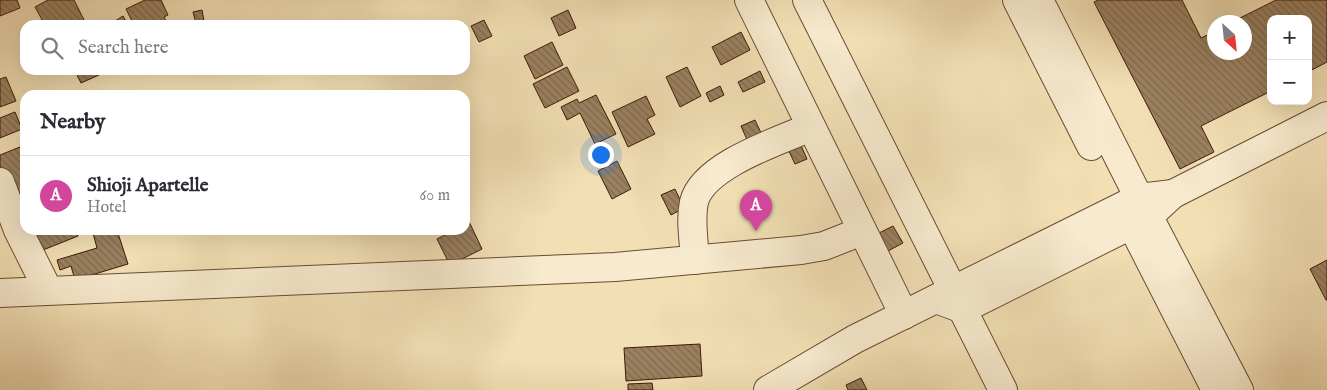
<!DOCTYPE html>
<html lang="en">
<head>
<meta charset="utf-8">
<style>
	:root { --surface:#fff; --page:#f2f2f3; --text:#2b2b33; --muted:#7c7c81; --line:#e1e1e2; --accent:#8f2418 }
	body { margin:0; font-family:"IM FELL English",serif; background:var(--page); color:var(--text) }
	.controls { position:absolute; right:15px; top:15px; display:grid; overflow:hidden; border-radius:10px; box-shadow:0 5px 20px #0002 }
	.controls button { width:45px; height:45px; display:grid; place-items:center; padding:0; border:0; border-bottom:1px solid var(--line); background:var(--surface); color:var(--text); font:25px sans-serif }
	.compass { position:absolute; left:1207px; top:15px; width:45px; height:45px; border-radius:50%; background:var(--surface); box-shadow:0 5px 20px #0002; rotate:153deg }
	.you { position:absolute; left:600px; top:154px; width:18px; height:18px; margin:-12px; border:4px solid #fff; border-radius:50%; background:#1a73e8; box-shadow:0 0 0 8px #1a73e833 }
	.badge { display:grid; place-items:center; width:32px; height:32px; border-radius:50%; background:var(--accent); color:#fff; font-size:16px; font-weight:700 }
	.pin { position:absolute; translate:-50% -41px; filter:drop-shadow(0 1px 2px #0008) }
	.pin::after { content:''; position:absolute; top:26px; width:18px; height:15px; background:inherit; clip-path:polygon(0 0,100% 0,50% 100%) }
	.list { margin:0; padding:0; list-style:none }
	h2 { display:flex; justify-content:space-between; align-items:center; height:65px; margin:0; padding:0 20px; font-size:21px }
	h2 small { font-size:16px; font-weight:400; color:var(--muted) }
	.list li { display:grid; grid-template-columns:32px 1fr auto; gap:15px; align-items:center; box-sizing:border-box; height:80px; padding:0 20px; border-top:1px solid var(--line) }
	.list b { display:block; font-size:19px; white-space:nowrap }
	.list p { margin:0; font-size:16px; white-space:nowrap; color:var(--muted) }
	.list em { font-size:16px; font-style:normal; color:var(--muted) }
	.icon { flex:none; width:28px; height:28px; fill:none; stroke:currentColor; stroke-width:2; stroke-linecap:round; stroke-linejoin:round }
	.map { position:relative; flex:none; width:1327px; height:390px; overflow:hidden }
	.search { position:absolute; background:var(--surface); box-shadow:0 5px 20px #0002; left:20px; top:20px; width:450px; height:55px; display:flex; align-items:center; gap:12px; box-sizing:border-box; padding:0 18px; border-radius:15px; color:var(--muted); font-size:19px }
	.panel { position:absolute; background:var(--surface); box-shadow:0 5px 20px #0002; left:20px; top:90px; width:450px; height:145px; border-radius:15px }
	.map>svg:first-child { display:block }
</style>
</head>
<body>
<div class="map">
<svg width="1327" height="390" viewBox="0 0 1327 390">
	<defs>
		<pattern id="building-back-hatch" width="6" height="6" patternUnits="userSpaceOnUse" patternTransform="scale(1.25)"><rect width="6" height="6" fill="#9b8161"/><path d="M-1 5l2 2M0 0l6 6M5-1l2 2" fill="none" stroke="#80694e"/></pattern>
	</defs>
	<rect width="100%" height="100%" fill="#f2dfb4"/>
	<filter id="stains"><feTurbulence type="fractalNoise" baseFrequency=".004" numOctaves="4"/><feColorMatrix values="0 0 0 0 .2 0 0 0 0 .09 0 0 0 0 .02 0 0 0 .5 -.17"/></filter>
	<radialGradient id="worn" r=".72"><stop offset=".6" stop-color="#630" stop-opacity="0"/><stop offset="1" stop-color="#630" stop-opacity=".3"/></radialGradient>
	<!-- building -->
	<g fill="url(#building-back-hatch)" stroke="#3c1b07">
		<polygon points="0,0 17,0 20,8 0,16"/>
		<polygon points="48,0 74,0 84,20 73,25 45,25 35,7"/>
		<polygon points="145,0 161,0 168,15 164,17 168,25 134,25 126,9"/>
		<polygon points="1098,0 1182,0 1201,38 1214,32 1214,52 1244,52 1244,22 1232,22 1276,0 1327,0 1327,62 1308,72 1308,19 1271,19 1271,91 1201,126 1214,152 1180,169 1094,2"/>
		<polygon points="202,10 204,21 196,23 193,12"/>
		<polygon points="568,10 576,28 559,36 551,18"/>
		<polygon points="123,16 128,25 117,25 115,21"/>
		<polygon points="484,20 492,36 479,42 471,26"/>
		<polygon points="741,32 750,50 721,65 712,47"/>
		<polygon points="552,42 563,65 535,79 524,56"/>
		<polygon points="567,67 579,91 545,108 533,84"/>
		<polygon points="687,67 701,96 680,107 666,77"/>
		<polygon points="97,70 99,75 81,83 75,71"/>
		<polygon points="760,71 765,82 743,92 738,82"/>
		<polygon points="6,77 16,101 0,107 0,79"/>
		<polygon points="720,86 724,95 710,102 706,93"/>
		<polygon points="596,95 616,134 595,144 580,113 567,120 561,107 577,99 579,103"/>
		<polygon points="646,96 655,115 647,119 655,134 628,147 612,112"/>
		<polygon points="15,112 22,129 0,138 0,118"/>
		<polygon points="755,120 762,135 748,142 741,126"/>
		<polygon points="799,141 807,159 795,164 787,147"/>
		<polygon points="25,145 25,191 12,196 0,166 0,155"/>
		<polygon points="617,161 631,189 612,199 598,171"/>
		<polygon points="675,189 684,208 671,215 661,195"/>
		<polygon points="465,213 482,249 450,265 437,239 451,232 450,230 465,230"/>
		<polygon points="893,226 903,243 888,251 879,233"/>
		<polygon points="35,230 76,230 78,236 43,250"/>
		<polygon points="102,230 117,230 128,264 75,280 71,266 60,270 57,260 97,248 93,233"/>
		<polygon points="1327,260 1327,300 1326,300 1310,269"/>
		<polygon points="700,344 702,376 626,381 624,348"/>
		<polygon points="861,378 867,390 848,390 846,385"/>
		<polygon points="652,383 653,390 628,390 628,384"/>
	</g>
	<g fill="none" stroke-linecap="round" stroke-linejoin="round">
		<!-- minor casing -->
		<g stroke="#6a4c32" stroke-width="30">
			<g id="minor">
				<polyline points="749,0 904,315"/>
				<polyline points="807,0 1003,390"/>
				<polyline points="1017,0 1091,146"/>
				<polyline points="1039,0 1139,198 1239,390"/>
				<polyline points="0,182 18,230 48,290"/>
				<polyline points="1123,208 1216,390"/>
				<path d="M 695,260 C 694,241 690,220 694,202 C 703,165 779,141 811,127"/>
				<polyline points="0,293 615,267 801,250 824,246 862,231"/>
				<polyline points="936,299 963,309 1149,216 1173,194 1327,116"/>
				<polyline points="768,390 855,339 1139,198 1173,194"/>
			</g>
		</g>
		<!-- minor -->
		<use href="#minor" stroke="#f7eace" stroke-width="28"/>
	</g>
	<rect width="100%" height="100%" filter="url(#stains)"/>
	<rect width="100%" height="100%" fill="url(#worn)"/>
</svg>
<div class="controls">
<button>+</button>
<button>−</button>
</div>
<svg class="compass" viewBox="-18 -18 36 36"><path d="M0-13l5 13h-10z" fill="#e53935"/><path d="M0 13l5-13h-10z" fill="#7c7c81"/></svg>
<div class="you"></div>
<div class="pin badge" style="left:756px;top:231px;background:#d1479c">A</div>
<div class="search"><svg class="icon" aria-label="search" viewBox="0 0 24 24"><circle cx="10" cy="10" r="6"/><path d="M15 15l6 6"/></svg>Search here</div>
<section class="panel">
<h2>Nearby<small></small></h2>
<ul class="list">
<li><span class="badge" style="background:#d1479c">A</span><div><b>Shioji Apartelle</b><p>Hotel</p></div><em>60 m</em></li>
</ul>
</section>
</div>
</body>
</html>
